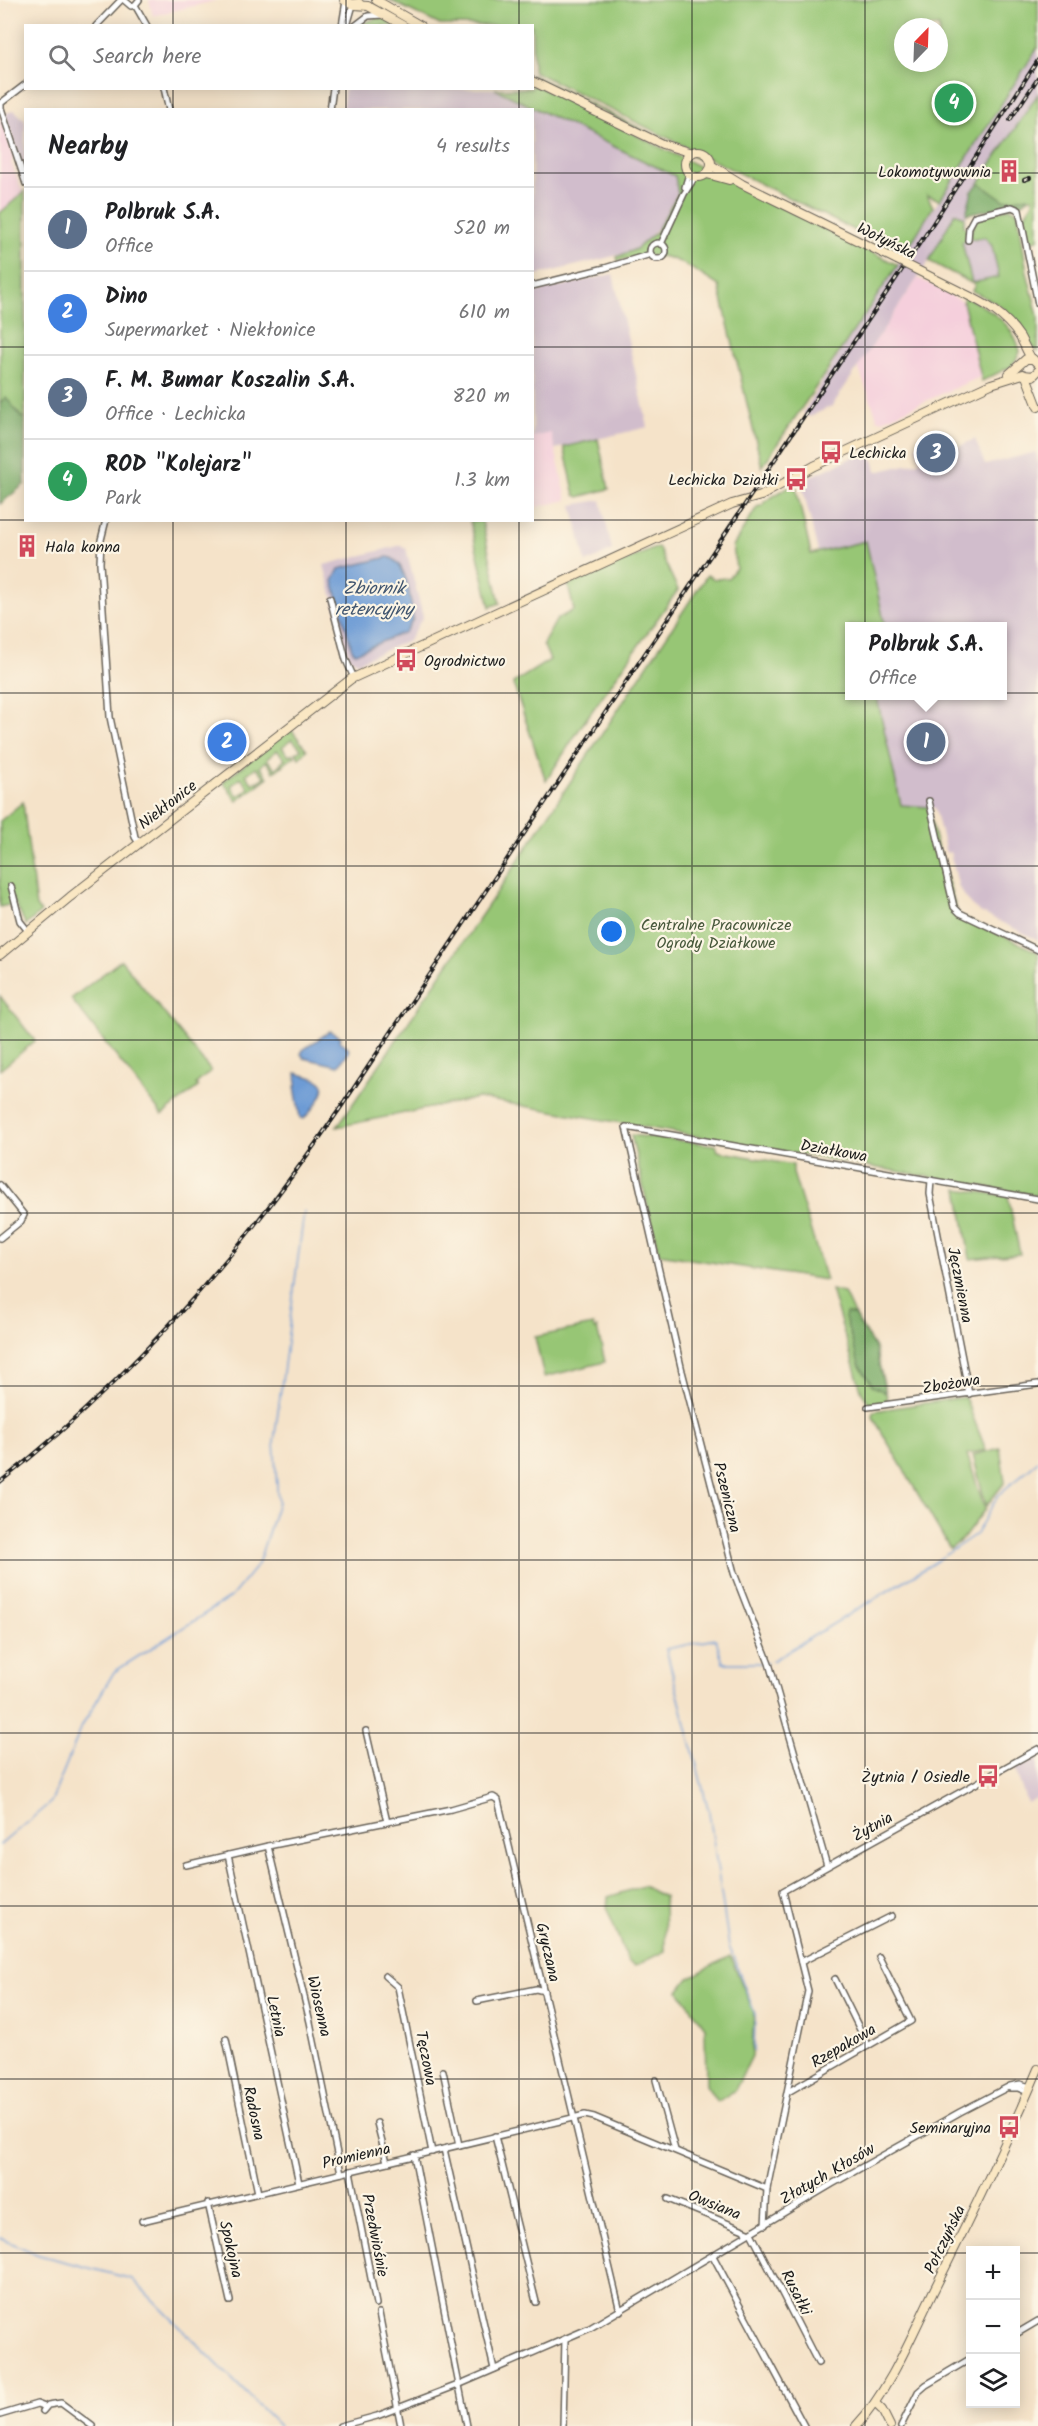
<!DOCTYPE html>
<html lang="en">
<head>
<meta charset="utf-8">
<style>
	:root { --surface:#fff; --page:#f6f6f6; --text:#202124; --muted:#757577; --line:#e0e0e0; --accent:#d1495b }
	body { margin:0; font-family:Kalam,sans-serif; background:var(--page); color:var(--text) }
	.controls { position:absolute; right:18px; bottom:18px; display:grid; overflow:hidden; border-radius:0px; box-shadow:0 3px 15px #0003 }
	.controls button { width:54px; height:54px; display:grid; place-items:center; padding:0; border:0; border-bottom:2px solid var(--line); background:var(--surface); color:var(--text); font:30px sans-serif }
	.compass { position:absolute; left:894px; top:18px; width:54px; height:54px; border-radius:50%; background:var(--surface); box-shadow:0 3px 15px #0003; rotate:23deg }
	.you { position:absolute; left:612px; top:932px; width:21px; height:21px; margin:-15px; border:4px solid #fff; border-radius:50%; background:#1a73e8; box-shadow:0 0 0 9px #1a73e833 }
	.badge { display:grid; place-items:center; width:39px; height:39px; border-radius:50%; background:var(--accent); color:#fff; font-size:20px; font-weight:700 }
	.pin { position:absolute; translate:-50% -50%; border:3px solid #fff; box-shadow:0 2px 6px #0006 }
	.popup { position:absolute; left:845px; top:622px; width:162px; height:78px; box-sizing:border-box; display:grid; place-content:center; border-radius:0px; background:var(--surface); filter:drop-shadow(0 2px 4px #0005); font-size:20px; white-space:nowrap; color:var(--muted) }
	.popup b { font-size:22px; color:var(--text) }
	.popup::after { content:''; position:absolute; left:50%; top:100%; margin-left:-12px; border:12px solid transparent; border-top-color:var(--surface) }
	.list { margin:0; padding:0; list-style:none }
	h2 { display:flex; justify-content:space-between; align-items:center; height:78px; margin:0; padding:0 24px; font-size:26px }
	h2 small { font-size:20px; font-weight:400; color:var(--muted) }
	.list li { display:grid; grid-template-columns:39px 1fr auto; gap:18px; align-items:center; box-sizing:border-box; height:84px; padding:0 24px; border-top:2px solid var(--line) }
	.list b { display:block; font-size:22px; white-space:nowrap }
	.list p { margin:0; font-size:20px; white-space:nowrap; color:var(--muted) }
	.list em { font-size:20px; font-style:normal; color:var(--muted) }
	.icon { flex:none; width:33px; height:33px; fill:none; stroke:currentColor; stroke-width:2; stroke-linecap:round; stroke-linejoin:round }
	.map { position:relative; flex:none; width:1038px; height:2426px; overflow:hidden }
	.search { position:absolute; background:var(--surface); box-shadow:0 3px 15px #0003; left:24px; top:24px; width:510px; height:66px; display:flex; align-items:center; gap:15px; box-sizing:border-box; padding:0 21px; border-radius:0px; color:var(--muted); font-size:22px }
	.panel { position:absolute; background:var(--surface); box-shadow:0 3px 15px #0003; left:24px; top:108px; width:510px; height:414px; border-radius:0px }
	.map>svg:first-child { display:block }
</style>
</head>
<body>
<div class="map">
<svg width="1038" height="2426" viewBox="0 0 1038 2426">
	<rect width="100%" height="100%" fill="#fcf5e5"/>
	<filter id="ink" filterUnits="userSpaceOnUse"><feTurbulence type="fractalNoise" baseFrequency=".0167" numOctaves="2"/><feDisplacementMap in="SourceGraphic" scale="12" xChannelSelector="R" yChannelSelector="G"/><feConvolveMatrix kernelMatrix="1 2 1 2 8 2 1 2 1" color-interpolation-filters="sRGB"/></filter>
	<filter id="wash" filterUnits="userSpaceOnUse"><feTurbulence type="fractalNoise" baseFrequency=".008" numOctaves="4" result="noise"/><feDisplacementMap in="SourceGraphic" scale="24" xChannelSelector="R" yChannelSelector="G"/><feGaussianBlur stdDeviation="1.35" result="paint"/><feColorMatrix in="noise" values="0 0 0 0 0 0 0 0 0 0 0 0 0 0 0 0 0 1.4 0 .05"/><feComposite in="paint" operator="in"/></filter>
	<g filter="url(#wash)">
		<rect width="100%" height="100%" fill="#f5e3c9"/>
		<!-- built -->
		<g fill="#f5cfdc">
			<polygon points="149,0 218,0 153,16"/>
			<polygon points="0,113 14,158 11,162 23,194 0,213"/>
			<polygon points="918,278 963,302 980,377 883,420 878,420 858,367"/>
			<polygon points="551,432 567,500 533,508 532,437"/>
		</g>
		<!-- industrial -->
		<g fill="#d1bdcc">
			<polygon points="1038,47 1038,196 969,204 962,241 985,237 992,246 999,277 972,283 929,261 832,406 809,417 803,413 833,364"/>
			<polygon points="345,89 495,89 675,176 677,193 658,227 647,240 631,252 533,276 532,110 342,110"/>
			<polygon points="14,110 25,120 25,176 5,114"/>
			<polygon points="613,274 648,427 555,449 551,433 533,437 532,293"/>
			<polygon points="975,439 985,465 1036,452 1038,463 1038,940 980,912 971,905 959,888 950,852 946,853 935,808 901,805 877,698 889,696 1002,696 1002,626 885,626 866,541 818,552 801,481 871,449 876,472 918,462 920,461 916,446 941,440 945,453"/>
			<polygon points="601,500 612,550 586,563 572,505"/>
			<polygon points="402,545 403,548 406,548 423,617 409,640 358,662 349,658 324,565"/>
			<polygon points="1038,1753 1038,1796 1027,1803 1014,1766"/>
		</g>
		<!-- green -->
		<g fill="#97c674" stroke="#5a7148" stroke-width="1.5" fill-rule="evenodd">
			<path d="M 389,0 L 1038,0 L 1038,47 L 940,200 L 927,195 L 933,207 L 904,255 L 533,71 L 532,26 L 440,25 ZM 903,27 L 939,27 L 939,63 L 903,63 Z"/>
			<polygon points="381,17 400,26 362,26 366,22"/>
			<polygon points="532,75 712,164 708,164 533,78"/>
			<path d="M 533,84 L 898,265 L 762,467 L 719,286 C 677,260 669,248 618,261 L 617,257 L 636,249 L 656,232 L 678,194 L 675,176 L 495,89 L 532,88 Z"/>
			<polygon points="1038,94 1038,240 1028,242 1024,216 1033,202 1033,197 1004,200 979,183"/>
			<polygon points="25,191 25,418 21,418 6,398 0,403 0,213"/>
			<path d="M 1009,208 L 1016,210 L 1018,214 L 1027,272 L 1038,316 L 1038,351 C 1027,345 1024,330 1016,321 C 1004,306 989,299 972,291 L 975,285 L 929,261 L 955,213 L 965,217 L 963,226 L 967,229 L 965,241 L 962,242 L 972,283 L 999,277 L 992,246 L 985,237 L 971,239 L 970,234 L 977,217 Z"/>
			<path d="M 964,296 C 988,308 1015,324 1020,352 L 1012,366 L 982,381 L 963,302 Z"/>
			<polygon points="598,439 609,489 579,497 575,495 564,447"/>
			<polygon points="793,484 795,484 811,554 866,541 885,626 850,626 850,696 889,696 877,698 901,805 928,807 935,839 958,915 1038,952 1038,1196 478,1098 337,1127 508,876 707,575 714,579 728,578 736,568 733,546 757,507 764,505 764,502"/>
			<polygon points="470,521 482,521 500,603 490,607"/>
			<polygon points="658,547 678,590 582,725 546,781 513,683 550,660 543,644 557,619 574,610 568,585"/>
			<polygon points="290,728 307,750 299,758 296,753 301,749 292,739 282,747 289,756 293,753 295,756 283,765 281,762 285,759 277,750 267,759 275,769 280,764 282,766 274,772 266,761 260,767 268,777 260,783 259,781 265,777 256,767 246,775 253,784 256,781 259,784 246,794 244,792 249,788 241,778 231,786 238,796 243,793 245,795 237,801 223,782"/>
			<polygon points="23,802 36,907 41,912 26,925 11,895 13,904 0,907 0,821"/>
			<polygon points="121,960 211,1071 196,1084 198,1087 162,1115 71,999"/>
			<polygon points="0,996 35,1041 0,1070"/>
			<polygon points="631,1135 716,1145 718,1151 793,1165 793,1173 826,1280 659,1254"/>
			<polygon points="958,1189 1008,1196 1020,1254 970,1259"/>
			<polygon points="831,1290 844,1293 854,1315 875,1348 888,1401 876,1405 868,1402 862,1393"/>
			<polygon points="593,1325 594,1329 597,1328 605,1362 544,1377 535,1337"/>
			<polygon points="965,1397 986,1450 967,1454 985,1509 963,1539 950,1549 873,1417 874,1411"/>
			<polygon points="1000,1448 1005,1482 986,1506 973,1455"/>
			<polygon points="643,1886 664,1897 665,1951 635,1966 628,1962 607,1909 608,1897"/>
			<polygon points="730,1956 754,2012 752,2056 735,2090 717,2102 706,2085 705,2027 679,1991 689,1978"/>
		</g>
		<!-- forest -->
		<g fill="#79ab66" stroke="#4a6441" stroke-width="1.5">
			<polygon points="979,183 1004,200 1028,197 1028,199 1023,203 966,214 972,191"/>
			<polygon points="6,397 21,417 25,418 25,484 0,504 0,403"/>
			<polygon points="846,1313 854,1315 875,1348 886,1393 873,1386 859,1365 845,1318"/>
		</g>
		<!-- water -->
		<g fill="#6d9bd5" stroke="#445c78" stroke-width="1.5">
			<path d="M 388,557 C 407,560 411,602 413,619 L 405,632 L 355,653 L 352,650 L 333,581 L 339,569 Z"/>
			<polygon points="330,1031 341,1037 340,1041 348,1047 349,1052 338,1066 304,1058 301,1054 303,1050"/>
			<path d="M 296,1073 C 303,1075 314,1077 320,1081 C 332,1090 310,1111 304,1119 L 300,1118 L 295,1086 L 297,1085 Z"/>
		</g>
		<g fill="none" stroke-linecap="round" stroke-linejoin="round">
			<!-- stream -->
			<g stroke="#6d9bd5" stroke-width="1.5">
				<polyline points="772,1661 932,1564 976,1534 998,1495 1038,1461"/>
				<polyline points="0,1845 51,1802 82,1726 114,1672 231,1597 258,1564 278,1502 274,1442 304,1212"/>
				<polyline points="754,2051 755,2014 729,1946 709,1812 666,1649 716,1639 723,1663 767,1663"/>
				<polyline points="0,2238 39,2255 132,2279 279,2426"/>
			</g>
		</g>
	</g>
	<g filter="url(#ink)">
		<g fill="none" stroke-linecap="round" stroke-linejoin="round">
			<!-- street casing -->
			<g stroke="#686259" stroke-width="8">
				<g id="street">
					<polyline points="124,0 131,6 135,5 139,0"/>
					<polyline points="135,5 147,26"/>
					<polyline points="96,26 121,0"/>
					<polyline points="342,26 346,1"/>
					<polyline points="347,26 353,5"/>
					<polyline points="355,26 368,16 383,15"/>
					<polyline points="26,84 1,103 1,108 26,184"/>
					<polyline points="164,88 169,110"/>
					<polyline points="330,110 333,88"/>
					<polyline points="685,187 689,174"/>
					<polyline points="968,240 969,227 975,216 1012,207 1019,210 1038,304"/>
					<circle cx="658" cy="251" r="8"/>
					<polyline points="661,244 684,194 695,177"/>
					<polyline points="532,286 605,268 651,254"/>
					<polyline points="106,520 101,540 100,563 110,717 135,837 139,843"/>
					<polyline points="330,598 346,660 354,678"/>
					<polyline points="929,801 954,907 960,913 1038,950"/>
					<polyline points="11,886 20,921 28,931"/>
					<polyline points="931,1180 930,1194 969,1394"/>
					<polyline points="0,1185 24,1215 21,1221 0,1238"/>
					<polyline points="868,1407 1038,1384"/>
					<polyline points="366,1731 387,1822"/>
					<polyline points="268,1846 310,2022 341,2173"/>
					<polyline points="228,1855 299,2183"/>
					<polyline points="186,1865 268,1846 451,1809 493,1797 498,1800 620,2311"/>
					<polyline points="827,1866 769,1663 734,1573 682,1371 626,1127 1038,1199"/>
					<polyline points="801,1962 892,1916"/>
					<polyline points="385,1976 398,1987 432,2152"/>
					<polyline points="835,1979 868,2046"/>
					<polyline points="477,2001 536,1989 544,1991"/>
					<polyline points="226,2039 258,2193"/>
					<polyline points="443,2071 459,2145"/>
					<polyline points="656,2080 675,2150"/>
					<polyline points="1010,2088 1018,2088 1028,2092"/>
					<polyline points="788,2092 911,2021 879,1957"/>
					<polyline points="377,2123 387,2162"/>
					<polyline points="495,2136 536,2302"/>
					<polyline points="444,2149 494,2369"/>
					<polyline points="414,2155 467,2426"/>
					<polyline points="350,2171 376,2304"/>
					<polyline points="668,2199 751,2233 818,2363"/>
					<polyline points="208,2203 230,2301"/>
					<polyline points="142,2221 585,2115 594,2117 767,2189"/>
					<polyline points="765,2225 767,2189 808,1991 783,1891 1038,1749"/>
					<polyline points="713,2256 804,2426"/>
					<polyline points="379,2313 401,2426"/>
					<polyline points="1016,2334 1038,2321"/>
					<polyline points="43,2411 48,2405 61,2403 92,2426"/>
					<polyline points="0,2415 37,2404 45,2407"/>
					<polyline points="340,2426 377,2416 458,2385 590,2328 832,2184 960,2112 1010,2086 1020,2084 1030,2087"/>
					<polyline points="563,2426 565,2339"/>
					<polyline points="901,2426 918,2392 926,2385 970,2359"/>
				</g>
			</g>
			<!-- secondary casing -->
			<g stroke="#686259" stroke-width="10">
				<g id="secondary">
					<polyline points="344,0 351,4 359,3"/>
					<polyline points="376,0 421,26"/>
					<polyline points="355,5 368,6 404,26"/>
					<polyline points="532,81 662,144 692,153"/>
					<circle cx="698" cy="164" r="13"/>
					<polyline points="711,165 742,184 897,260"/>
					<polyline points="707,174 729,180"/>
					<path d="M 961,292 C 986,304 1005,314 1020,337 C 1024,344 1027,352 1031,358"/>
					<polyline points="1009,374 1026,359 1033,359 1038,364"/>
					<polyline points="1024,375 1033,376 1038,371"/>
					<polyline points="1026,376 1038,407"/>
					<polyline points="0,955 70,897 351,679 732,504 761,496 814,466 991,384 1023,374"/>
					<polyline points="875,2403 882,2410 890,2426"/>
					<path d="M 856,2426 C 889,2391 912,2335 933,2292 C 970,2218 1006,2145 1038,2069"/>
				</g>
			</g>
			<!-- street -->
			<use href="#street" stroke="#fff" stroke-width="5"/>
			<!-- secondary -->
			<use href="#secondary" stroke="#fae7c3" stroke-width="8"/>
			<!-- rail casing -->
			<g stroke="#1c1c1c" stroke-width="4">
				<g id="rail">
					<polyline points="1010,120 1038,78"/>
					<polyline points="1024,180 1030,178"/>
					<path d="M 0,1482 C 134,1377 245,1248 341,1107 L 926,234 L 1038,60"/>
				</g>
			</g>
			<!-- rail -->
			<use href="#rail" stroke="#fcf5e5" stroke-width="1.5" stroke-dasharray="4.5" stroke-linecap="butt"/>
			<!-- secondary-bridge casing -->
			<g stroke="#686259" stroke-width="10" stroke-linecap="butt">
				<polyline id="secondary-bridge" points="897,260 961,292"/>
			</g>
			<!-- secondary-bridge -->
			<use href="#secondary-bridge" stroke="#fae7c3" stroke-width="8"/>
		</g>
	</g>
	<!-- grid -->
	<path fill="none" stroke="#1c1c1c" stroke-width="1.5" stroke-opacity="0.55" d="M 173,0 L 173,26M 346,0 L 346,26M 519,0 L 519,26M 692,0 L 692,2426M 865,0 L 865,2426M 173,88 L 173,110M 346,88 L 346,110M 519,88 L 519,110M 0,173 L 26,173M 532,173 L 1038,173M 0,347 L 26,347M 532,347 L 1038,347M 0,520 L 26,520M 173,520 L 173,2426M 346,520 L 346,2426M 519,520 L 519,2426M 532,520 L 1038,520M 0,693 L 1038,693M 0,866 L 1038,866M 0,1040 L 1038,1040M 0,1213 L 1038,1213M 0,1386 L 1038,1386M 0,1560 L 1038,1560M 0,1733 L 1038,1733M 0,1906 L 1038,1906M 0,2079 L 1038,2079M 0,2253 L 970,2253M 1016,2253 L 1038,2253"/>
	<!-- icons -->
	<defs>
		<g id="building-bare" transform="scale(1.8)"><path d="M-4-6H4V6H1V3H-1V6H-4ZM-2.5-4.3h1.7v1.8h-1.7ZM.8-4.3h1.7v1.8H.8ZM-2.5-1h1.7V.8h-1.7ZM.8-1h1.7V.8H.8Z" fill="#d1495b" stroke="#fcf5e5" stroke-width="2.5" paint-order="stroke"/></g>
		<g id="bus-bare" transform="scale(1.8)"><path d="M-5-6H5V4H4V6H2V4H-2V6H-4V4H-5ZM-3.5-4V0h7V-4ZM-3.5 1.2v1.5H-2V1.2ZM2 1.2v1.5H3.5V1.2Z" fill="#d1495b" stroke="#fcf5e5" stroke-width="2.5" paint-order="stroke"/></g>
	</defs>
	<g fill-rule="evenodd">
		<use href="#building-bare" x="1009" y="171"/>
		<use href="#bus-bare" x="831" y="452"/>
		<use href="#bus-bare" x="796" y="479"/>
		<use href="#building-bare" x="27" y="546"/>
		<use href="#bus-bare" x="406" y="660"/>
		<use href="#bus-bare" x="988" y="1776"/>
		<use href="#bus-bare" x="1009" y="2127"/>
	</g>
	<g text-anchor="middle" stroke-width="4.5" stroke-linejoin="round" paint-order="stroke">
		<!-- poi labels -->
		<g font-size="16" fill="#1c1c1c" stroke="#fcf5e5" text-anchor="end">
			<text x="991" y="177">Lokomotywownia</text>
			<text x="849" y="458" text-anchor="start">Lechicka</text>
			<text x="778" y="485">Lechicka Działki</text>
			<text x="45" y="552" text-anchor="start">Hala konna</text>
			<text x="424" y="666" text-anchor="start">Ogrodnictwo</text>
			<text x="970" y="1782">Żytnia / Osiedle</text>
			<text x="991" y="2133">Seminaryjna</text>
		</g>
		<!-- street labels -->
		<g font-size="16" fill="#1c1c1c" stroke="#fcf5e5">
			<text transform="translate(887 240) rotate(26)" y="6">Wołyńska</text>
			<text transform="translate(167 804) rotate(-38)" y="6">Niekłonice</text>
			<text transform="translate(834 1150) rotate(10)" y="6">Działkowa</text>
			<text transform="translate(961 1285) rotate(79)" y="6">Jęczmienna</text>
			<text transform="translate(951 1383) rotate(-9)" y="6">Zbożowa</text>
			<text transform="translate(728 1497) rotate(76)" y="6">Pszeniczna</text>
			<text transform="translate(872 1826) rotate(-29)" y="6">Żytnia</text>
			<text transform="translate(549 1952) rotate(77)" y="6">Gryczana</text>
			<text transform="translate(320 2006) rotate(77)" y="6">Wiosenna</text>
			<text transform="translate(277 2016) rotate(78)" y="6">Letnia</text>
			<text transform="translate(843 2045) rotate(-30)" y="6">Rzepakowa</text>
			<text transform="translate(427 2058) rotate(79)" y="6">Tęczowa</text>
			<text transform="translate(255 2113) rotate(78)" y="6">Radosna</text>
			<text transform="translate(356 2155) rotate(-13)" y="6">Promienna</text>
			<text transform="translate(827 2173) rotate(-30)" y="6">Złotych Kłosów</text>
			<text transform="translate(715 2204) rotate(22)" y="6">Owsiana</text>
			<text transform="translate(376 2235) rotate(79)" y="6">Przedwiośnie</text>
			<text transform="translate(944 2239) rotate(-64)" y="6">Połczyńska</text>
			<text transform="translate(232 2249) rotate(77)" y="6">Spokojna</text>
			<text transform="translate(797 2292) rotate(63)" y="6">Rusałki</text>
		</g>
		<!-- park labels -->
		<g font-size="16" fill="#47583b" stroke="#fcf5e5">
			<text x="716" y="930">Centralne Pracownicze<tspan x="716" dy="18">Ogrody Działkowe</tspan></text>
		</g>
		<!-- water labels -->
		<g font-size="18" font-style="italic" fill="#40556f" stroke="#fcf5e5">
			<text x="374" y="594">Zbiornik<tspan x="374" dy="21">retencyjny</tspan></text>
		</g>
	</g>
</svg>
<div class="controls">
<button>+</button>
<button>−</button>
<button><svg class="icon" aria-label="layers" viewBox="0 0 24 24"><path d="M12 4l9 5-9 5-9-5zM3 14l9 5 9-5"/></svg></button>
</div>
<svg class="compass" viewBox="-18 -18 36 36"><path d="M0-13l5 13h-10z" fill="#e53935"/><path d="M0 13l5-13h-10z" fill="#757577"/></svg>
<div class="you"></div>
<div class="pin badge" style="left:926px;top:742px;background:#5c6f8a">1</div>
<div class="popup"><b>Polbruk S.A.</b>Office</div>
<div class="pin badge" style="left:227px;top:742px;background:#3f7fe0">2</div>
<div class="pin badge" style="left:936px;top:453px;background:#5c6f8a">3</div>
<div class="pin badge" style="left:954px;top:103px;background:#2e9e5b">4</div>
<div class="search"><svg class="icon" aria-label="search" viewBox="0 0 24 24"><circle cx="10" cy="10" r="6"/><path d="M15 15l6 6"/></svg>Search here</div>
<section class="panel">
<h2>Nearby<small>4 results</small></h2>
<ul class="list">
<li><span class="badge" style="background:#5c6f8a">1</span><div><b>Polbruk S.A.</b><p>Office</p></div><em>520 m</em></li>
<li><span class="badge" style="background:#3f7fe0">2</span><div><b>Dino</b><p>Supermarket · Niekłonice</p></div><em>610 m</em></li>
<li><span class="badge" style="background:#5c6f8a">3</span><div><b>F. M. Bumar Koszalin S.A.</b><p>Office · Lechicka</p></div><em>820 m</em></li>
<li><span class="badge" style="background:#2e9e5b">4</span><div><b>ROD &quot;Kolejarz&quot;</b><p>Park</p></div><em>1.3 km</em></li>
</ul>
</section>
</div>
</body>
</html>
